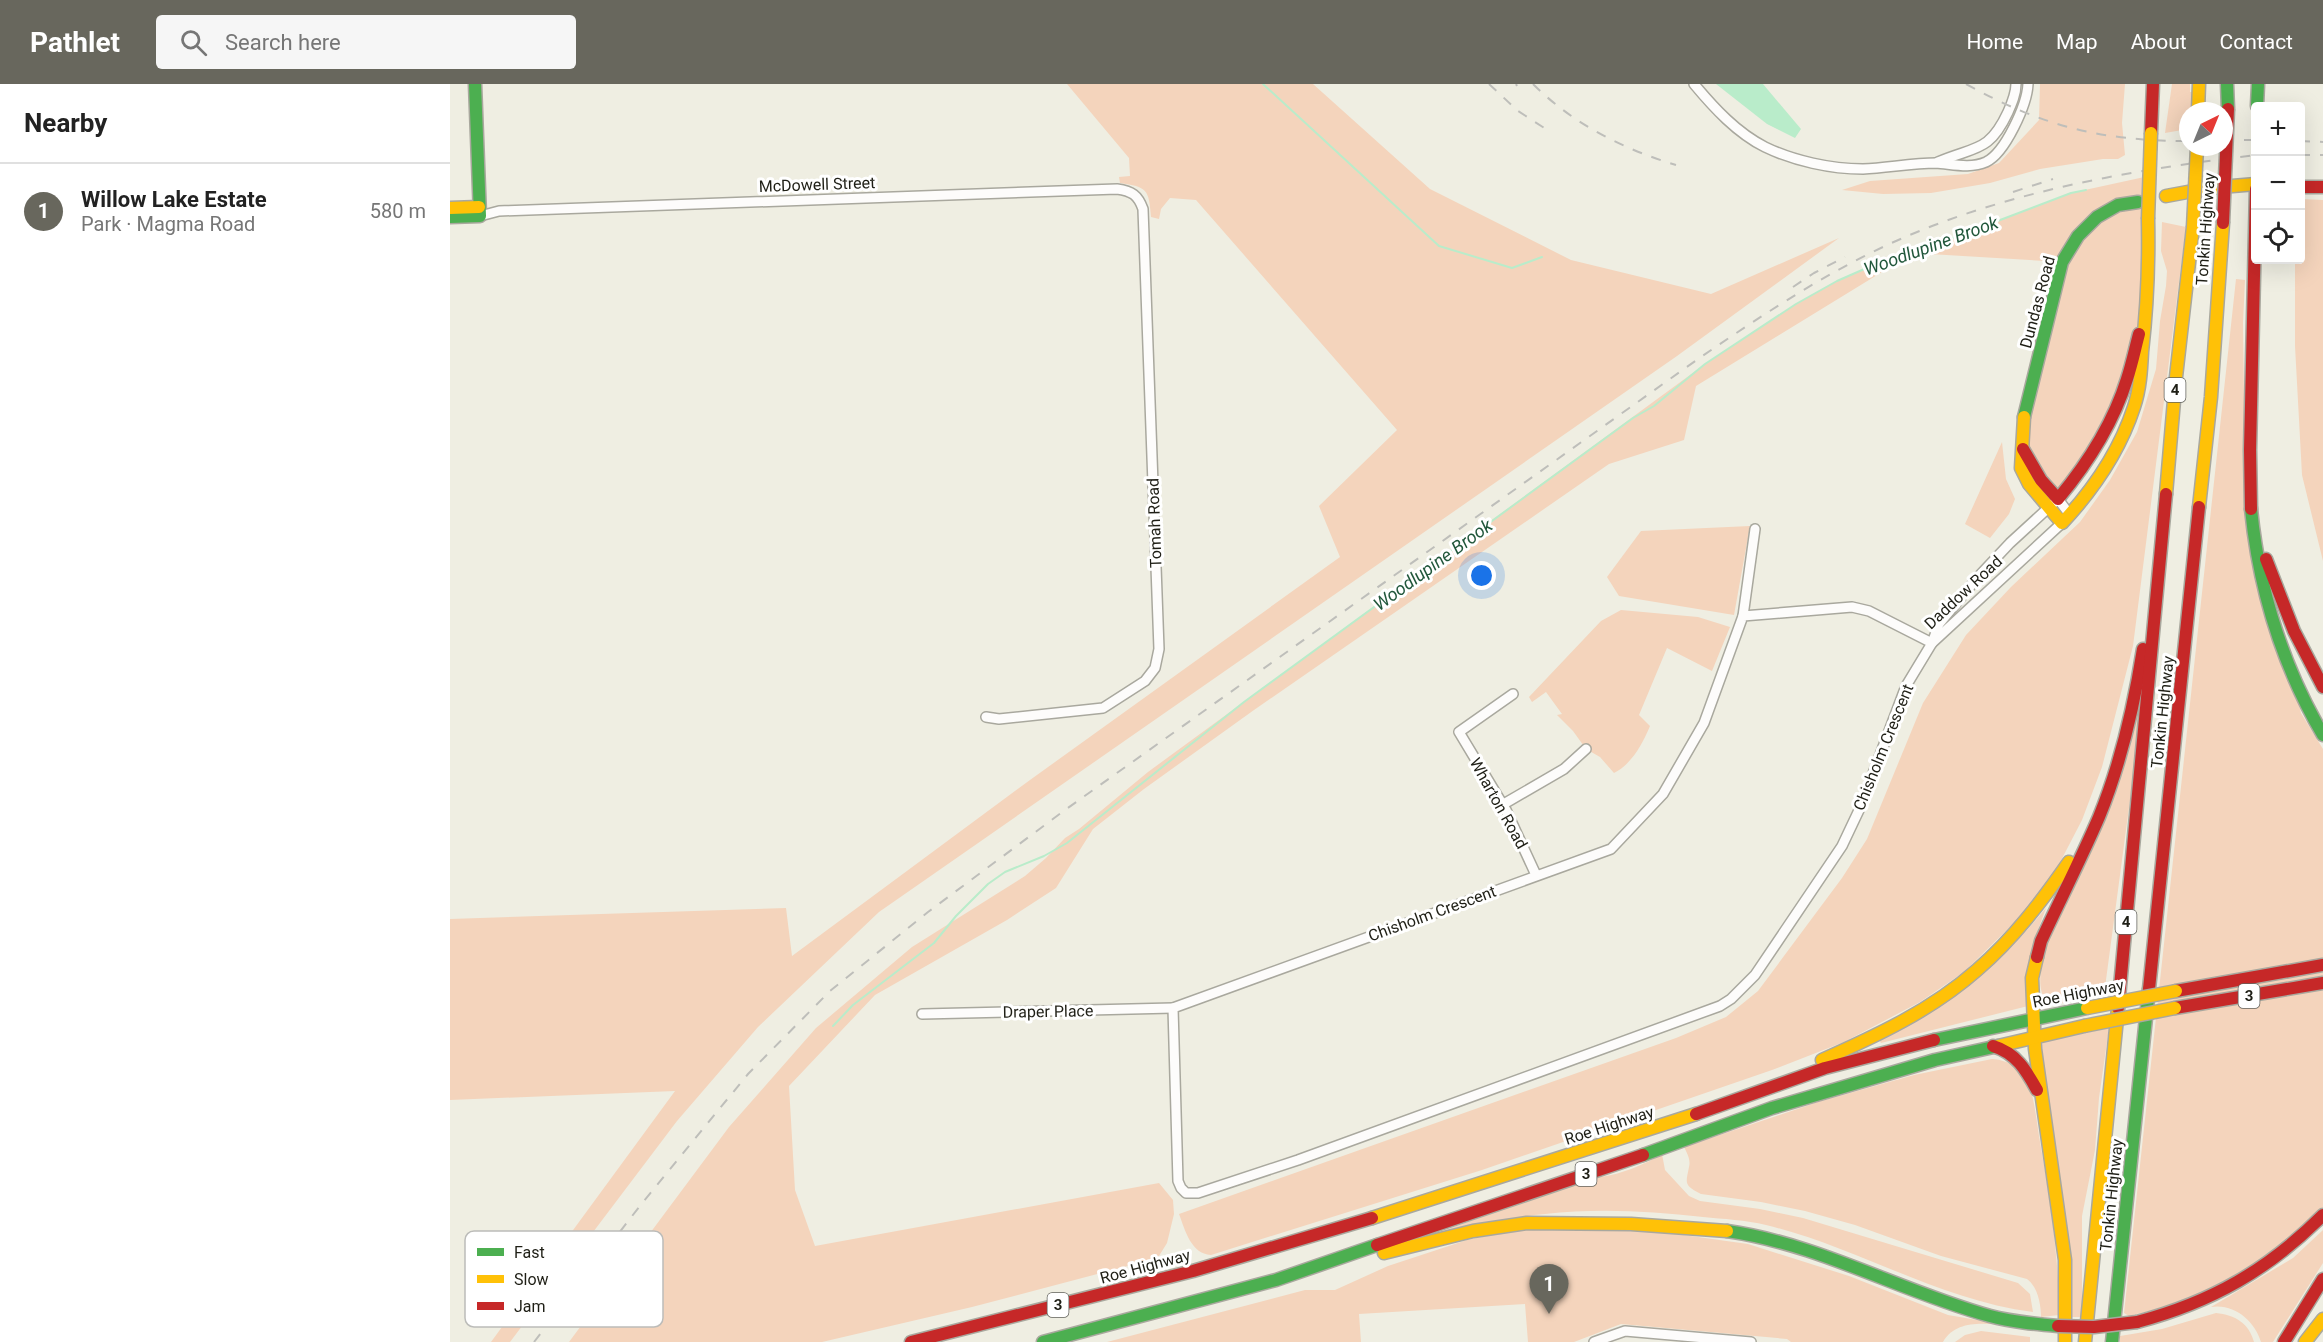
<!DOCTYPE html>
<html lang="en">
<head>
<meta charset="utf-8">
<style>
	:root { --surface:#fff; --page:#f6f6f6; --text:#222; --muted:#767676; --line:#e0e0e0; --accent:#68675d }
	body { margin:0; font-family:Roboto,sans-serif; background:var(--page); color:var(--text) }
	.controls { position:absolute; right:18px; top:18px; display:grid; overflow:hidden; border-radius:6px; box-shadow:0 6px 24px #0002 }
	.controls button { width:54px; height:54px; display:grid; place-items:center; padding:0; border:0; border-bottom:2px solid var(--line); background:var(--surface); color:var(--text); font:30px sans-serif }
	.compass { position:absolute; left:1729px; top:18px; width:54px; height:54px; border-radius:50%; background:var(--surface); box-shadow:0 6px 24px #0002; rotate:43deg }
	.you { position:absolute; left:1032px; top:492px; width:21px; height:21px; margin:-15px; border:4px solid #fff; border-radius:50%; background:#1a73e8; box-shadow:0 0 0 9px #1a73e833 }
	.badge { display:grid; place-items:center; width:39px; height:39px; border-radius:50%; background:var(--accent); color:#fff; font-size:20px; font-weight:700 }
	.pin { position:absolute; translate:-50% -50px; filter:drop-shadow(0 2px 3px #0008) }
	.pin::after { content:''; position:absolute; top:32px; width:21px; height:18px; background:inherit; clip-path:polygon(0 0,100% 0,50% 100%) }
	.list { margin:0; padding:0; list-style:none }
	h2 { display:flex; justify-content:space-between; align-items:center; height:78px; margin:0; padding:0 24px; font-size:26px }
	h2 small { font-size:20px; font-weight:400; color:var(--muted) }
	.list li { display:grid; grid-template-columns:39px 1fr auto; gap:18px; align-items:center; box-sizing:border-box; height:96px; padding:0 24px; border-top:2px solid var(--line) }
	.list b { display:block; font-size:22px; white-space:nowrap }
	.list p { margin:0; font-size:20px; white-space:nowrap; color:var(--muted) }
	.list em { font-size:20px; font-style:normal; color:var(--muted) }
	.icon { flex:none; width:33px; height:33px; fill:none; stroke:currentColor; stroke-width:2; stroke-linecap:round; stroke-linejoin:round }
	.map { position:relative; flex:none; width:1873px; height:1258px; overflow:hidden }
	header { display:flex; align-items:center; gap:36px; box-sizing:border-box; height:84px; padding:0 30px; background:var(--accent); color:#fff }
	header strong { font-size:28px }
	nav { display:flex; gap:33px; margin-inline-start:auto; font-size:21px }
	.search { width:420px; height:54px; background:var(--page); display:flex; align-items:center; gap:15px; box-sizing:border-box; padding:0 21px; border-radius:6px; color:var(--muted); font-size:22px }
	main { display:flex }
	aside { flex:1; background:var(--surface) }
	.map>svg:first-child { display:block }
</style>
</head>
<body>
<header>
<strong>Pathlet</strong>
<div class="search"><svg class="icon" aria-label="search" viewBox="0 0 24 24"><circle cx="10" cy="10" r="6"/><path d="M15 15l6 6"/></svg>Search here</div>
<nav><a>Home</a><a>Map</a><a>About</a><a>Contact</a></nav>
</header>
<main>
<aside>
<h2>Nearby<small></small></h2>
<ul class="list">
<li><span class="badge">1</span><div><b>Willow Lake Estate</b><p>Park · Magma Road</p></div><em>580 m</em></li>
</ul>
</aside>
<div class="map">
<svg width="1873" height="1258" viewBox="0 0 1873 1258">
	<rect width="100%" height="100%" fill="#efeee2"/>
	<!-- green -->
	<g fill="#f4d4bc">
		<path d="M 617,0 L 863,0 L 980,105 L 1121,176 L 1261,210 L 1389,154 L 1227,272 L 429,828 L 308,943 L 227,1037 L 60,1258 L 41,1258 L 225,1007 L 0,1016 L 0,835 L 336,824 L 342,872 L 580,696 L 890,473 L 869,422 L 947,346 L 746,116 L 720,114 L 711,125 L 709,135 L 701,133 C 699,105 697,103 670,99 L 669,93 L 680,92 L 679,74 Z"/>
		<polygon points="1590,0 1675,0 1672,39 1675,71 1668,75 1653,75 1590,85 1540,99 1481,109 1433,110 1392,106 1420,97 1518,90 1549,79 1589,36"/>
		<polygon points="1722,0 1740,0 1740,8 1744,8 1746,27 1738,27 1738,45 1715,49"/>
		<polygon points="1699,92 1697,229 1664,331 1608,415 1573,365 1612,178 1463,169 1246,302 1234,356 1159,380 804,626 694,705 643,745 606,804 557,836 425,911 339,1002 345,1106 365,1162 709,1099 723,1116 724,1130 717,1159 709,1172 689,1179 522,1223 372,1258 119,1258 279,1043 366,944 462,863 575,792 596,774 615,754 629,745 698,688 1255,280 1346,220 1387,197 1428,179 1463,165 1487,160 1621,109"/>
		<polygon points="1851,115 1873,116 1873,477 1852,391 1845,262 1845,176 1850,176"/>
		<path d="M 1712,138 L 1736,143 L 1683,562 L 1652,683 L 1632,736 L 1605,788 L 1569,834 L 1514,888 L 1470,918 L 1394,958 L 1322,986 L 1032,1086 L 761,1171 C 741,1170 735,1146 729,1130 L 1226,954 L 1276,933 L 1308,907 L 1392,794 L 1417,755 L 1473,619 L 1516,551 L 1561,503 L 1630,438 L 1660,396 L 1687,348 L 1706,285 L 1710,237 L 1716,202 L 1717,187 L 1711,167 Z"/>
		<path d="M 1786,195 L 1795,196 L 1793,239 L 1795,392 L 1851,629 L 1873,665 L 1873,1123 C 1839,1159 1800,1190 1755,1211 C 1735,1221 1701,1226 1679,1232 L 1674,1229 Z"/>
		<polygon points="1552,358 1556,395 1565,415 1559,430 1540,454 1515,440"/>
		<polygon points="1300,442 1284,531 1169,512 1157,493 1191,447"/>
		<path d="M 1171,526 L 1248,533 L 1280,543 L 1262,587 L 1217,564 L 1189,631 L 1200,642 C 1193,659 1182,680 1164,689 L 1150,673 L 1136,665 L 1123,647 L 1107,631 L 1112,630 L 1096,608 L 1082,618 L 1079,613 L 1151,537 Z"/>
		<path d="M 1694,611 L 1654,911 C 1602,922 1581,932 1594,866 Z"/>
		<polygon points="1596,824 1588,846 1578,922 1431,959 1429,956 1577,846"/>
		<polygon points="1659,944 1649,1014 1645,1066 1632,1132 1632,1233 1619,1233 1591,963 1594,957"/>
		<path d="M 1542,975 C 1555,976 1571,982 1577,995 C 1584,1011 1587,1039 1590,1058 C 1600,1115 1609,1173 1609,1231 L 1591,1233 C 1591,1221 1588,1203 1577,1195 L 1491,1172 L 1405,1141 L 1355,1127 L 1311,1118 L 1251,1110 C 1233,1101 1236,1099 1239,1083 C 1241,1076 1237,1069 1234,1063 L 1368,1018 L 1464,991 Z"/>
		<path d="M 1212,1070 L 1215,1086 L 1239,1112 L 1250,1117 L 1310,1125 L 1353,1134 L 1568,1199 L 1580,1210 L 1583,1228 C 1489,1216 1407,1163 1316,1141 C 1296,1136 1273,1135 1253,1133 C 1200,1127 1147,1124 1095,1130 C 1052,1134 1011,1145 970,1155 L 1144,1093 C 1163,1094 1196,1080 1212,1070 Z"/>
		<path d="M 1067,1146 L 1205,1147 L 1298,1160 L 1399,1192 L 1498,1231 L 1562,1242 C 1538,1240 1507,1234 1493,1258 L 1341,1258 L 1337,1255 L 1171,1240 L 1124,1258 L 1078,1258 L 1075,1220 L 909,1230 L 911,1258 L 657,1258 L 855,1206 L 885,1206 L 938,1182 L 1017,1156 Z"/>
		<path d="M 1873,1146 L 1873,1179 L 1823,1258 L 1811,1258 C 1805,1237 1784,1219 1761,1223 L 1843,1174 Z"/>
		<path d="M 1766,1229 C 1785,1231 1799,1239 1804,1258 L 1670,1258 L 1670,1252 L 1712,1245 Z"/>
		<polygon points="1531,1247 1580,1253 1580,1258 1505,1258 1515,1251"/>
	</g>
	<!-- water -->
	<polygon fill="#b9ecca" points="1266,0 1313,0 1351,45 1345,54 1317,40"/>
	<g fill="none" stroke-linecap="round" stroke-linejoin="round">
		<!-- stream -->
		<g stroke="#b9ecca" stroke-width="2">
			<polyline points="813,0 989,162 1062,184 1092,173"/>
			<polyline points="383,942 403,921 484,859 506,832 538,800 555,788 594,772 617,759 794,618 1183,334 1204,322 1255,280 1346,220 1387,197 1428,179 1463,165 1487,160 1621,109 1636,106"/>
		</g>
		<!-- street casing -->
		<g stroke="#a9a89e" stroke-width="12">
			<g id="street">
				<path d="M 1244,0 C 1264,24 1287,49 1315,63 C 1344,77 1381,85 1413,85 C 1437,84 1462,79 1486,79 C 1502,80 1520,85 1536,78 C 1555,69 1577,21 1578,0"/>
				<path d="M 1488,78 C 1525,62 1539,69 1558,28 C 1562,19 1566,10 1566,0"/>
				<path d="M 30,132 L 49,127 L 667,105 C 682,107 688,111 693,125 L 709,565 L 705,584 L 695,597 L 653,624 L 549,635 L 536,633"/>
				<polyline points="1293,532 1305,445"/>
				<polyline points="1482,559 1419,527 1402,523 1293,532 1254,639 1213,710 1161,765 723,924 728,1097 731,1104 736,1109 748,1109 848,1076 1270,922 1281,915 1305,891 1392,762 1410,724 1456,602 1482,559 1489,540 1528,493 1560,459 1608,415 1620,431"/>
				<polyline points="1482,559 1612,439"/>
				<polyline points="1063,610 1009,648 1056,726 1086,791"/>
				<polyline points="1052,721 1114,685 1136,665"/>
				<polyline points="472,930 723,924"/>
				<polyline points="1144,1258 1175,1247 1301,1258"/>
			</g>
		</g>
		<!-- fast casing -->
		<g stroke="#a9a89e" stroke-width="15">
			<g id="fast">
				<polyline points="1777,0 1778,25"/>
				<polyline points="1807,22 1808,0"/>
				<polyline points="0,133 30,132 25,0"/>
				<polyline points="1574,333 1612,178 1628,152 1647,133 1668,121 1688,118"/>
				<path d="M 1801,425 C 1809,506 1832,581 1873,651"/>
				<polyline points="1484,956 1637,924"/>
				<polyline points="1193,1071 1322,1024 1485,976 1548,962"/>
				<path d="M 1277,1147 C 1369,1160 1450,1207 1540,1232 C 1562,1238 1585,1240 1608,1242"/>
				<polyline points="593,1258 826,1196 927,1161"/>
				<polyline points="1662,1258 1699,905"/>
			</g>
		</g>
		<!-- slow casing -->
		<g stroke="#a9a89e" stroke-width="15">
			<g id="slow">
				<polyline points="1748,27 1749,0"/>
				<polyline points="1716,112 1759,104 1806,100"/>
				<polyline points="0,124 29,123"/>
				<path d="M 1574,333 L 1571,384 L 1579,400 L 1612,439 C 1643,406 1670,366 1684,323 C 1690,305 1691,287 1692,268 C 1697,224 1699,180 1698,135"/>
				<polyline points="1716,410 1726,293 1743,143"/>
				<polyline points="1749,423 1761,313 1773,139"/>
				<polyline points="1587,873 1582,894 1585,965 1615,1176 1615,1258"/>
				<polyline points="1548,962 1634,942"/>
				<path d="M 1372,976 C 1426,952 1482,926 1527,886 C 1563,855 1592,817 1619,778"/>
				<polyline points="922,1134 1246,1030"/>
				<polyline points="934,1169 1023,1147 1077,1139 1181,1140 1277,1147"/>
				<polyline points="1635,1258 1668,924"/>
				<polyline points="1855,1258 1873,1235"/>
			</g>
		</g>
		<!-- jam casing -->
		<g stroke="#a9a89e" stroke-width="15">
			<g id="jam">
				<polyline points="1701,49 1703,0"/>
				<polyline points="1850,103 1873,103"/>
				<path d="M 1573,365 L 1591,396 L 1608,415 C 1638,379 1663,340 1677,295 C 1682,280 1685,265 1689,250"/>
				<polyline points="1801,425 1800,366 1806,105"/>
				<polyline points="1816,475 1844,547 1873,603"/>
				<path d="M 1587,873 L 1591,857 C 1610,816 1631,775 1649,733 C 1671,679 1684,622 1693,565"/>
				<polyline points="1699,905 1749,423"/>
				<polyline points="1726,907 1873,881"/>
				<polyline points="1668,924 1716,410"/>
				<polyline points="1725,924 1873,899"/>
				<path d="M 1543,962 C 1566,969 1576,986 1587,1006"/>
				<polyline points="1246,1030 1375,984 1484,956"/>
				<polyline points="927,1161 1193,1071"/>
				<path d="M 1687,1238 C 1762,1218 1818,1186 1873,1131"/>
				<polyline points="461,1258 743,1187 922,1134"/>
				<polyline points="1834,1258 1873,1195"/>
			</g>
		</g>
		<!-- street -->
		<use href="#street" stroke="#fdfcfb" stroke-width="9"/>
		<!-- fast -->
		<use href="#fast" stroke="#4caf50" stroke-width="12"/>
		<!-- slow -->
		<use href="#slow" stroke="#ffc107" stroke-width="12"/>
		<!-- jam -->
		<use href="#jam" stroke="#c62828" stroke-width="12"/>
		<!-- rail -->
		<g stroke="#bebeba" stroke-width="2" stroke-dasharray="10 10" stroke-linecap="butt">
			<polyline points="1039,0 1068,27 1099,47"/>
			<polyline points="1066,0 1067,2"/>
			<path d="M 1083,0 C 1123,40 1173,65 1226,81"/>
			<path d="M 1516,0 C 1592,42 1651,57 1738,57"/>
			<polyline points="1774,56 1806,56"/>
			<polyline points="1850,57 1873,58"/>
			<polyline points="1850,71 1873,71"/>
			<polyline points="1563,108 1603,95"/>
			<polyline points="1343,203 1364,189 1395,173"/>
			<path d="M 84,1258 L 193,1118 L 298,990 L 380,907 L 478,828 L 615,726 L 1248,275 C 1308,234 1369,193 1435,162 C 1551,108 1680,86 1806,71"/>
		</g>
		<!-- slow-bridge casing -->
		<g stroke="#a9a89e" stroke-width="15" stroke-linecap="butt">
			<g id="slow-bridge">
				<polyline points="1698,135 1701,49"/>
				<polyline points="1743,143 1747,63"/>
				<polyline points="1637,924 1726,907"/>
				<polyline points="1634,942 1725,924"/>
			</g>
		</g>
		<!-- jam-bridge casing -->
		<g stroke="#a9a89e" stroke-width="15" stroke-linecap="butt">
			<g id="jam-bridge">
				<polyline points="1773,139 1778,25"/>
				<polyline points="1608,1242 1644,1243 1687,1238"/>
			</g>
		</g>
		<!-- slow-bridge -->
		<use href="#slow-bridge" stroke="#ffc107" stroke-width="12"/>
		<!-- jam-bridge -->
		<use href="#jam-bridge" stroke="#c62828" stroke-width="12"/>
	</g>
	<g text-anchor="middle" stroke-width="6" stroke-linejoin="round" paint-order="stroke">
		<!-- shield labels -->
		<g fill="#fff" stroke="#62625c" stroke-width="1.5">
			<rect x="1714.5" y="294" width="21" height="24" rx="4.5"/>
			<rect x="1665.5" y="826" width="21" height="24" rx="4.5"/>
			<rect x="1788.5" y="900" width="21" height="24" rx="4.5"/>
			<rect x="1125.5" y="1078" width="21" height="24" rx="4.5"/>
			<rect x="597.5" y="1209" width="21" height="24" rx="4.5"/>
		</g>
		<g font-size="15" font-weight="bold" fill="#1f1f16">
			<text x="1725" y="311">4</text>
			<text x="1676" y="843">4</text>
			<text x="1799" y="917">3</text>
			<text x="1136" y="1095">3</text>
			<text x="608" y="1226">3</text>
		</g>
		<!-- street labels -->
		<g font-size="16" fill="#1f1f16" stroke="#fff">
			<text transform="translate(367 100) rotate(-2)" y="6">McDowell Street</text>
			<text transform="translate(1755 145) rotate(-86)" y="6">Tonkin Highway</text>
			<text transform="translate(1587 218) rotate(-75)" y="6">Dundas Road</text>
			<text transform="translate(704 439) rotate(-92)" y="6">Tomah Road</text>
			<text transform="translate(1513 508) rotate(-43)" y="6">Daddow Road</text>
			<text transform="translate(1712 628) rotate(-84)" y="6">Tonkin Highway</text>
			<text transform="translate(1433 663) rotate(-68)" y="6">Chisholm Crescent</text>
			<text transform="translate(1049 719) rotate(61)" y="6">Wharton Road</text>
			<text transform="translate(982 829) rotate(-20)" y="6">Chisholm Crescent</text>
			<text transform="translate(1628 909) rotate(-11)" y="6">Roe Highway</text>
			<text transform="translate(598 927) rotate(-1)" y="6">Draper Place</text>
			<text transform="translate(1159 1041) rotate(-18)" y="6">Roe Highway</text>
			<text transform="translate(1661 1111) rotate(-84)" y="6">Tonkin Highway</text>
			<text transform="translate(695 1182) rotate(-15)" y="6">Roe Highway</text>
		</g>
		<!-- water labels -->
		<g font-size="18" font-style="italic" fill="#21573b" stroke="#fff">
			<text transform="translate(1481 162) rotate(-20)" y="6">Woodlupine Brook</text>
			<text transform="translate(983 481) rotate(-36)" y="6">Woodlupine Brook</text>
		</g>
	</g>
	<!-- legend -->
	<rect x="15" y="1147" width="198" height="96" rx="9" fill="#fff" stroke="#bcbcb9" stroke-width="1.5"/>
	<rect x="27" y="1164" width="27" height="8" fill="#4caf50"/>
	<rect x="27" y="1191" width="27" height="8" fill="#ffc107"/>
	<rect x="27" y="1218" width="27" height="8" fill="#c62828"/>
	<g font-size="16" fill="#1f1f16">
		<text x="64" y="1174">Fast</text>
		<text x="64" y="1201">Slow</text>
		<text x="64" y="1228">Jam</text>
	</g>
</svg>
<div class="controls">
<button>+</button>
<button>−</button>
<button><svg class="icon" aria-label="locate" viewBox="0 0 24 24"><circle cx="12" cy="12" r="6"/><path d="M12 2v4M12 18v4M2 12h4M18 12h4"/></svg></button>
</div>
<svg class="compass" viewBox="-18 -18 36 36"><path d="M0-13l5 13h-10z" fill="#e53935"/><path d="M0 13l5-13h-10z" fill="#767676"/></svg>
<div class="you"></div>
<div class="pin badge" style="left:1099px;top:1230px">1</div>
</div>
</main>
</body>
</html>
